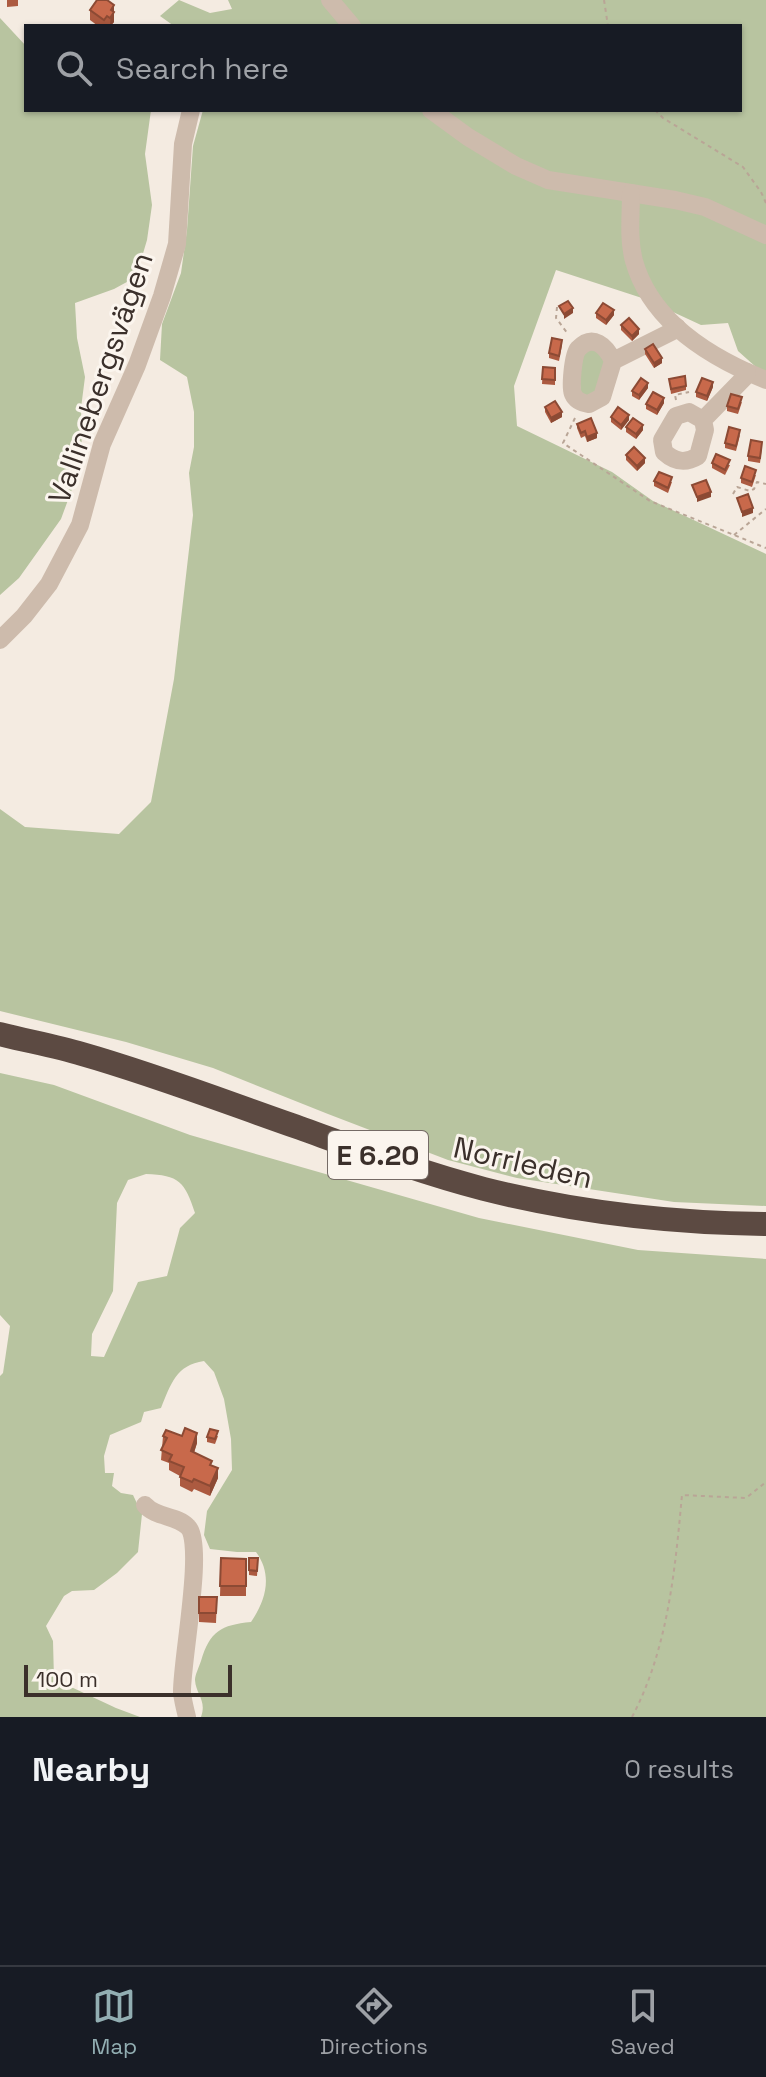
<!DOCTYPE html>
<html lang="en">
<head>
<meta charset="utf-8">
<style>
	:root { --surface:#171b24; --page:#242831; --text:#f1f3f6; --muted:#9ea1a6; --line:#363941; --accent:#92aeb2 }
	body { margin:0; font-family:"Space Grotesk",sans-serif; background:var(--page); color:var(--text) }
	.scale { position:absolute; left:24px; bottom:20px; width:208px; box-sizing:border-box; padding-left:8px; border:4px solid #3b302b; border-top:0; font-size:22px; line-height:28px; white-space:nowrap; color:#3b302b; -webkit-text-stroke:6px #fbf5ee; paint-order:stroke }
	.list { margin:0; padding:0; list-style:none }
	h2 { display:flex; justify-content:space-between; align-items:center; height:104px; margin:0; padding:0 32px; font-size:34px }
	h2 small { font-size:26px; font-weight:400; color:var(--muted) }
	.icon { flex:none; width:44px; height:44px; fill:none; stroke:currentColor; stroke-width:2; stroke-linecap:round; stroke-linejoin:round }
	.map { position:relative; flex:none; width:766px; height:1717px; overflow:hidden }
	.search { position:absolute; background:var(--surface); box-shadow:0 2px 6px #0004; left:24px; right:24px; top:24px; height:88px; display:flex; align-items:center; gap:20px; box-sizing:border-box; padding:0 28px; border-radius:0px; color:var(--muted); font-size:30px }
	.sheet { height:248px; background:var(--surface) }
	nav { display:flex; justify-content:space-around; align-items:center; box-sizing:border-box; height:112px; border-top:2px solid var(--line); background:var(--surface); font-size:22px; color:var(--muted) }
	nav a { display:grid; justify-items:center; gap:4px }
	nav .on { color:var(--accent) }
	.map>svg:first-child { display:block }
</style>
</head>
<body>
<div class="map">
<svg width="766" height="1717" viewBox="0 0 766 1717">
	<rect width="100%" height="100%" fill="#f4ebe1"/>
	<!-- green -->
	<g fill="#b8c4a0" fill-rule="evenodd">
		<polygon points="179,0 210,13 232,9 228,0 766,0 766,376 738,351 728,323 701,325 645,299 556,270 514,386 517,426 612,472 653,501 766,554 766,1206 674,1202 517,1178 448,1160 328,1114 213,1068 126,1042 0,1011 0,809 25,827 119,834 151,802 174,679 193,515 189,473 194,447 194,412 187,377 160,360 162,324 181,273 187,230 193,146 203,110 740,110 740,26 174,26 160,16"/>
		<polygon points="0,18 26,46 26,110 151,110 145,154 152,205 147,240 136,277 114,289 75,303 77,338 85,377 81,408 82,462 61,519 19,578 0,595"/>
		<polygon points="596,346 609,365 602,391 581,399 578,355"/>
		<path d="M 0,1073 L 54,1085 L 190,1135 L 479,1218 L 638,1250 L 766,1259 L 766,1717 L 201,1717 C 207,1700 196,1695 195,1680 C 195,1675 199,1667 201,1661 C 210,1631 221,1625 251,1622 C 266,1600 273,1575 256,1552 L 237,1552 L 210,1549 L 204,1535 L 207,1511 L 232,1470 L 231,1439 L 224,1399 L 214,1372 L 204,1361 C 176,1365 171,1384 161,1408 L 144,1412 L 141,1422 L 110,1435 L 104,1456 L 105,1473 L 114,1473 L 112,1486 L 121,1493 L 133,1495 L 142,1514 L 138,1552 L 117,1573 L 94,1590 L 72,1591 L 64,1596 L 46,1626 L 53,1641 L 54,1679 L 116,1708 L 140,1717 L 0,1717 L 0,1376 L 3,1373 L 10,1326 L 0,1315 ZM 146,1174 C 179,1175 185,1182 195,1213 L 180,1228 L 167,1276 L 138,1282 L 104,1357 L 91,1356 L 92,1334 L 113,1291 L 117,1203 L 128,1180 Z"/>
	</g>
	<g fill="none" stroke-linecap="round" stroke-linejoin="round">
		<!-- path -->
		<g stroke="#b9a596" stroke-width="2" stroke-dasharray="4 4" stroke-linecap="butt">
			<polyline points="604,0 608,26"/>
			<polyline points="655,110 663,118 743,167 761,192 766,203"/>
			<polyline points="557,307 556,318 568,334"/>
			<polyline points="676,400 675,395 689,392"/>
			<polyline points="575,418 563,443 650,501 766,548"/>
			<polyline points="733,494 737,487 750,491 754,489 757,482 766,484"/>
			<polyline points="734,535 766,509"/>
			<path d="M 632,1717 C 668,1649 675,1570 682,1495 L 746,1498 L 766,1482"/>
		</g>
		<!-- minor -->
		<g stroke="#cdbbac" stroke-width="18">
			<polyline points="330,0 352,26"/>
			<polyline points="431,110 468,137 516,166 548,180 675,200 705,207 766,235"/>
			<path d="M 631,193 C 631,215 628,239 634,261 C 651,322 711,358 766,380"/>
			<path d="M 613,361 C 606,346 593,333 578,349 C 573,355 570,388 573,394 C 576,401 582,403 589,404 L 602,397 L 613,361 L 673,331 L 677,327"/>
			<path d="M 703,420 L 705,430 L 698,456 C 685,464 675,462 664,452 L 662,440 L 676,416 L 689,412 L 703,420 L 744,378 L 747,372"/>
			<polyline points="0,640 24,616 49,584 80,525 102,444 137,365 162,296 177,244 183,144 191,110"/>
			<path d="M 145,1505 C 156,1518 177,1515 188,1527 C 205,1544 181,1664 182,1693 C 183,1701 185,1709 187,1717"/>
		</g>
		<!-- highway -->
		<path stroke="#5c4a42" stroke-width="24" d="M 0,1034 C 27,1041 55,1046 82,1054 C 156,1075 228,1103 300,1128 C 361,1150 422,1173 484,1189 C 579,1213 669,1223 766,1224"/>
	</g>
	<!-- wall -->
	<g fill="#ac5a40">
		<polygon points="7,0 18,0 18,6 7,7"/>
		<polygon points="114,5 114,22 111,26 98,26 90,20 90,10"/>
		<polygon points="596,313 614,315 606,325 596,318"/>
		<polygon points="621,325 639,334 632,341 621,330"/>
		<polygon points="562,345 559,361 549,358 549,353"/>
		<polygon points="645,349 662,363 654,368 645,354"/>
		<polygon points="543,367 555,368 555,385 542,384"/>
		<polygon points="669,379 686,386 686,390 671,394"/>
		<polygon points="713,387 707,401 696,397 696,392"/>
		<polygon points="648,388 639,400 632,396 632,391"/>
		<polygon points="742,402 738,414 727,411 727,406"/>
		<polygon points="664,403 657,415 646,409 646,404"/>
		<polygon points="545,407 562,417 551,423 545,412"/>
		<polygon points="611,417 629,420 621,430 611,422"/>
		<polygon points="577,424 597,438 587,442 585,436 581,438 577,428"/>
		<polygon points="626,427 643,430 636,439 626,432"/>
		<polygon points="740,435 736,451 725,448 725,443"/>
		<polygon points="762,447 760,463 748,461 748,456"/>
		<polygon points="626,455 645,463 637,471 626,460"/>
		<polygon points="712,463 730,465 725,475 712,468"/>
		<polygon points="756,475 752,487 741,483 741,478"/>
		<polygon points="654,481 672,482 668,493 654,486"/>
		<polygon points="163,1436 197,1443 194,1453 212,1466 218,1478 210,1496 194,1489 192,1492 180,1486 180,1476 169,1470 169,1463 161,1460"/>
		<polygon points="218,1436 215,1444 207,1442 207,1437"/>
		<polygon points="221,1558 246,1559 246,1596 220,1596"/>
		<polygon points="249,1558 258,1558 257,1576 249,1575"/>
		<polygon points="199,1597 217,1597 216,1623 199,1622"/>
	</g>
	<!-- shaded-wall -->
	<g fill="#8c4a34">
		<polygon points="114,5 114,22 110,26 111,10"/>
		<polygon points="573,308 573,313 564,319 564,314"/>
		<polygon points="614,310 614,315 606,325 606,320"/>
		<polygon points="639,329 639,334 632,341 632,336"/>
		<polygon points="662,358 662,363 654,368 654,363"/>
		<polygon points="713,382 713,387 707,401 707,396"/>
		<polygon points="648,383 648,388 639,400 639,395"/>
		<polygon points="664,398 664,403 657,415 657,410"/>
		<polygon points="562,412 562,417 551,423 551,418"/>
		<polygon points="629,415 629,420 621,430 621,425"/>
		<polygon points="643,425 643,430 636,439 636,434"/>
		<polygon points="597,433 597,438 587,442 587,437"/>
		<polygon points="645,458 645,463 637,471 637,466"/>
		<polygon points="711,492 711,497 697,502 697,497"/>
		<polygon points="753,508 753,513 742,517 742,512"/>
		<polygon points="197,1433 197,1443 191,1461 191,1451"/>
		<polygon points="218,1468 218,1478 210,1496 210,1486"/>
	</g>
	<!-- building -->
	<g fill="#c8694b" stroke="#8c4a34" stroke-width="2">
		<polygon points="97,0 107,0 114,5 111,10 114,12 110,18 107,16 104,20 90,10"/>
		<polygon points="568,301 573,308 564,314 559,306"/>
		<polygon points="603,303 614,310 606,320 596,313"/>
		<polygon points="629,318 639,329 632,336 621,325"/>
		<polygon points="552,338 562,340 559,356 549,353"/>
		<polygon points="653,344 662,358 654,363 645,349"/>
		<polygon points="543,367 555,368 555,380 542,379"/>
		<polygon points="685,376 686,386 671,389 669,379"/>
		<polygon points="641,378 648,383 639,395 632,391"/>
		<polygon points="702,378 713,382 707,396 696,392"/>
		<polygon points="653,392 664,398 657,410 646,404"/>
		<polygon points="731,394 742,397 738,409 727,406"/>
		<polygon points="555,401 562,412 551,418 545,407"/>
		<polygon points="618,407 629,415 621,425 611,417"/>
		<polygon points="591,418 597,433 587,437 585,431 581,433 577,424"/>
		<polygon points="633,418 643,425 636,434 626,427"/>
		<polygon points="729,427 740,430 736,446 725,443"/>
		<polygon points="751,440 762,442 760,458 748,456"/>
		<polygon points="634,447 645,458 637,466 626,455"/>
		<polygon points="716,454 730,460 725,470 712,463"/>
		<polygon points="745,466 756,470 752,482 741,478"/>
		<polygon points="659,472 672,477 668,488 654,481"/>
		<polygon points="706,480 711,492 697,497 692,485"/>
		<polygon points="748,494 753,508 742,512 737,498"/>
		<polygon points="185,1428 197,1433 191,1451 212,1461 210,1465 218,1468 210,1486 194,1479 192,1482 180,1477 184,1467 169,1461 172,1455 161,1450 167,1438 163,1436 166,1430 182,1436"/>
		<polygon points="210,1429 218,1431 215,1439 207,1437"/>
		<polygon points="221,1558 246,1559 246,1586 220,1586"/>
		<polygon points="249,1558 258,1558 257,1571 249,1570"/>
		<polygon points="199,1597 217,1597 216,1613 199,1613"/>
	</g>
	<g text-anchor="middle" stroke-width="6" stroke-linejoin="round" paint-order="stroke">
		<!-- shield labels -->
		<rect fill="#fbf5ee" stroke="#756b66" stroke-width="2" x="328" y="1131" width="100" height="48" rx="6"/>
		<g font-size="28" font-weight="bold" fill="#3b302b">
			<text x="378" y="1165">E 6.20</text>
		</g>
		<!-- street labels -->
		<g font-size="30" fill="#3b302b" stroke="#fbf5ee">
			<text transform="translate(101 378) rotate(-71)" y="10">Vallinebergsvägen</text>
			<text transform="translate(523 1163) rotate(13)" y="10">Norrleden</text>
		</g>
	</g>
</svg>
<div class="scale">100 m</div>
<div class="search"><svg class="icon" aria-label="search" viewBox="0 0 24 24"><circle cx="10" cy="10" r="6"/><path d="M15 15l6 6"/></svg>Search here</div>
</div>
<section class="sheet">
<h2>Nearby<small>0 results</small></h2>
<ul class="list">
</ul>
</section>
<nav>
<a class="on"><svg class="icon" aria-label="map" viewBox="0 0 24 24"><path d="M3 6l6-2 6 2 6-2v14l-6 2-6-2-6 2zM9 4v14M15 6v14"/></svg>Map</a>
<a><svg class="icon" aria-label="directions" viewBox="0 0 24 24"><path d="M12 3l9 9-9 9-9-9zM9 14v-3h6M13 9l2 2-2 2"/></svg>Directions</a>
<a><svg class="icon" aria-label="saved" viewBox="0 0 24 24"><path d="M7 4h10v16l-5-4-5 4z"/></svg>Saved</a>
</nav>
</body>
</html>
